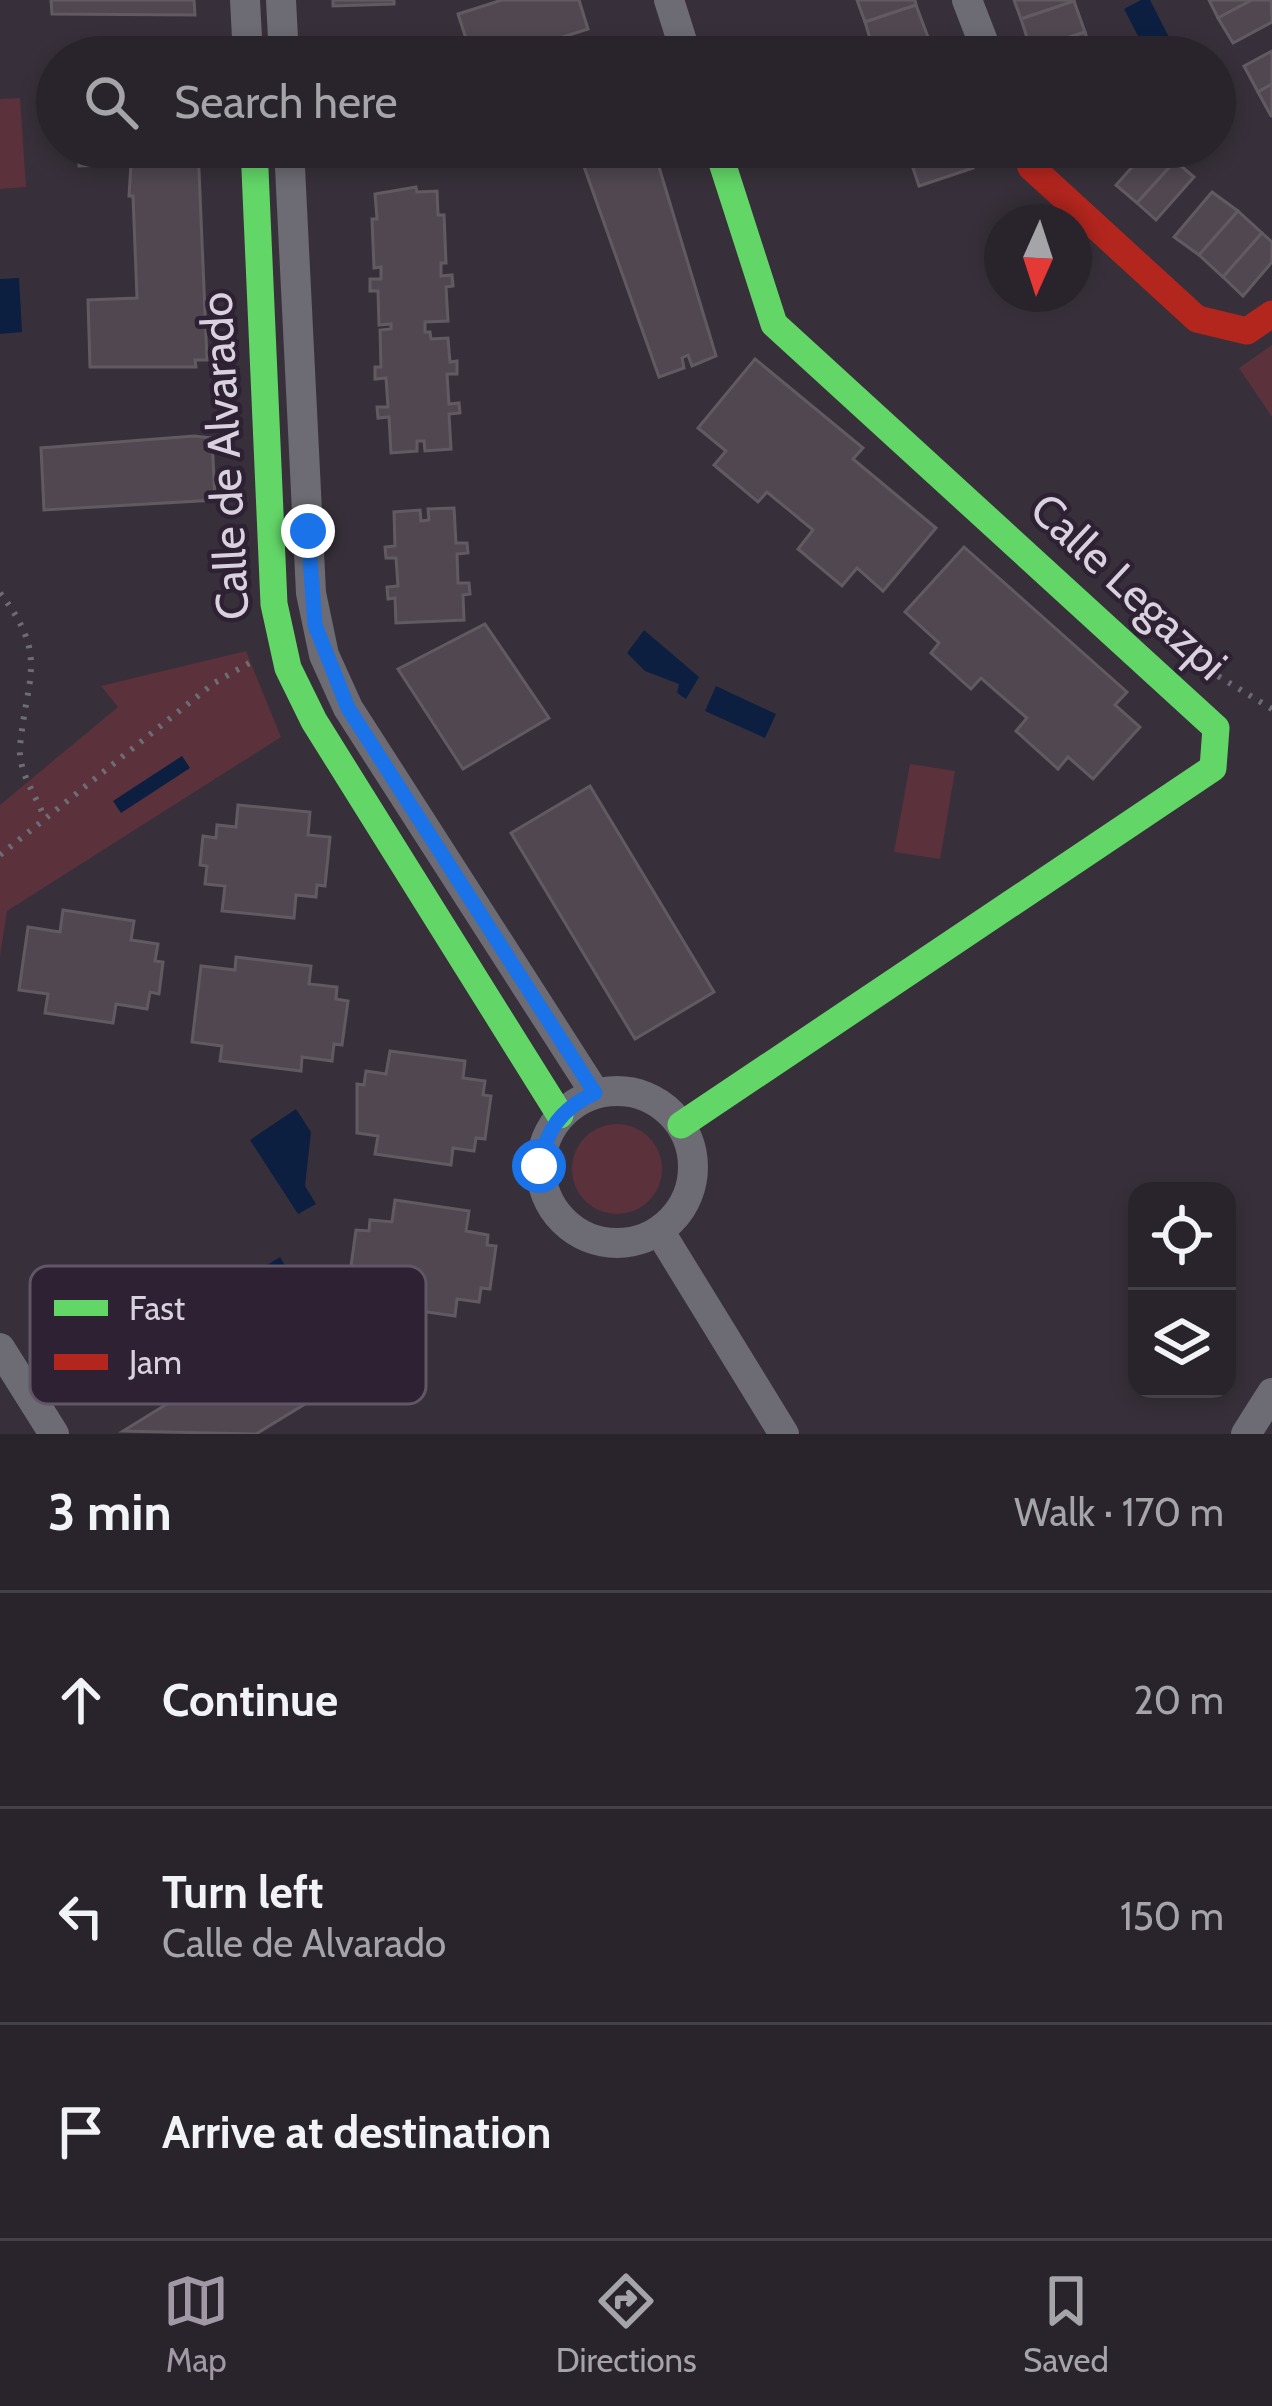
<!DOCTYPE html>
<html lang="en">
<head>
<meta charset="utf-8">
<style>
	:root { --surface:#29242c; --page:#312c34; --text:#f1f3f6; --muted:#a5a4a9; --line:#454148; --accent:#a099a5 }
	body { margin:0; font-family:Cabin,sans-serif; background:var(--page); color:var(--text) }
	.controls { position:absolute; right:36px; bottom:36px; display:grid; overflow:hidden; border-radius:24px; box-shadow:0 6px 18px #0003 }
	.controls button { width:108px; height:108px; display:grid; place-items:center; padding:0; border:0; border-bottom:3px solid var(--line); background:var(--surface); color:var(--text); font:60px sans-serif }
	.compass { position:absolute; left:984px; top:204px; width:108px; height:108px; border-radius:50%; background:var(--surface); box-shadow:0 6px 18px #0003; rotate:183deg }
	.stop { position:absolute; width:36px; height:36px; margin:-27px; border:9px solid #1a73e8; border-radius:50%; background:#fff }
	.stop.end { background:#1a73e8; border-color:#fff; box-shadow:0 3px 12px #0008 }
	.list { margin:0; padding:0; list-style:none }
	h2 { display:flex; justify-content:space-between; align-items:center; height:156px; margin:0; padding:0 48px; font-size:51px }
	h2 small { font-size:39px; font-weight:400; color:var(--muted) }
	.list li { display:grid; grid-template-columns:78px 1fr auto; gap:36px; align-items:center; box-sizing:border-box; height:216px; padding:0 48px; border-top:3px solid var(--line) }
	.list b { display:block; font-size:45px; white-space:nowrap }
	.list p { margin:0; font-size:39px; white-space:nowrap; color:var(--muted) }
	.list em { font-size:39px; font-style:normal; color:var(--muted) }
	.icon { flex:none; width:66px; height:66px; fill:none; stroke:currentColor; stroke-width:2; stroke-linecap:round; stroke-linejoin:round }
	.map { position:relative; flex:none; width:1272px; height:1434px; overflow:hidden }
	.search { position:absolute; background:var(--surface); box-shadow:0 6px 18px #0003; left:36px; right:36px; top:36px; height:132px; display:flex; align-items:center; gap:30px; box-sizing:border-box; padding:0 42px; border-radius:66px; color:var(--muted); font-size:45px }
	.sheet { height:804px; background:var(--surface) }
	nav { display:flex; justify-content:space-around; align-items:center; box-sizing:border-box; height:168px; border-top:3px solid var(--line); background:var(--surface); font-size:33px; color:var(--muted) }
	nav a { display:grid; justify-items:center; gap:6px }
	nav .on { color:var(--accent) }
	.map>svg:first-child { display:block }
</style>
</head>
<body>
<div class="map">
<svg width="1272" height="1434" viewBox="0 0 1272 1434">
	<rect width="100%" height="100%" fill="#37303a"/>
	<!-- green -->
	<g fill="#5b313b">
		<polygon points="20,98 26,187 0,189 0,99"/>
		<polygon points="1272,345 1272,417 1239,368"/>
		<polygon points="246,651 281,737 7,911 0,956 0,805 118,707 101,686"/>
		<polygon points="910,764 955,771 940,859 894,852"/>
		<circle cx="617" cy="1169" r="45"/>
	</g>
	<!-- water -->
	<g fill="#0d1f41">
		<polygon points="1141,0 1150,0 1178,55 1149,57 1124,9"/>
		<polygon points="19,278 22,332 0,334 0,279"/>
		<polygon points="644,630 699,677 686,699 677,693 679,684 645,671 627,653"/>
		<polygon points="716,686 776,714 765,738 705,711"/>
		<polygon points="182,756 190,768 121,813 113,801"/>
		<polygon points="296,1109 311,1132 305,1186 316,1204 298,1214 250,1140"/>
		<polygon points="280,1257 294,1281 249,1309 232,1287"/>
	</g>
	<!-- building -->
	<g fill="#504750" stroke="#625a61" stroke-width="3">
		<polygon points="51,0 194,0 195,15 52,14"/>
		<polygon points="333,0 394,0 394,4 333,6"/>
		<polygon points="502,0 579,0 588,29 500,57 472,57 458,14"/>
		<polygon points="857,0 915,0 916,5 865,22"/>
		<polygon points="1014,0 1074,0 1074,1 1021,19"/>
		<polygon points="1209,0 1252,0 1218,18"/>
		<polygon points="1252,0 1271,0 1272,22 1233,43 1218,18"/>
		<polygon points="1074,1 1085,32 1031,50 1021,19"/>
		<polygon points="916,5 928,37 875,55 865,22"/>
		<polygon points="1085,32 1093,57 1034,57 1031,50"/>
		<polygon points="928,37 935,57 876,57 875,55"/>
		<polygon points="1272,51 1272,84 1258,92 1244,66"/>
		<polygon points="1272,84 1272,116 1271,116 1258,92"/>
		<polygon points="78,147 198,147 207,360 195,360 196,367 90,367 88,300 137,298 133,196 129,196 131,164 79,166"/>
		<polygon points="577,147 653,147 716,356 692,366 688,355 682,358 684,368 659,377"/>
		<polygon points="925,147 965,147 973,168 919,186 908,153"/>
		<polygon points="1150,147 1160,147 1175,161 1137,203 1116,185"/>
		<polygon points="1175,161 1194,177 1156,220 1137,203"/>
		<polygon points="416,187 417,192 437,191 438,215 444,215 446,263 441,263 441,276 452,275 453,286 446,287 448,321 425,322 425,332 430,332 431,339 448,338 450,362 457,361 457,374 447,374 449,404 459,403 460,413 449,414 451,449 425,451 424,441 417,441 417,451 391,453 389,417 378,418 377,407 388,407 386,378 375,379 375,367 381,367 380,330 391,329 391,324 379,325 378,291 370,291 370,279 381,279 381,267 374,268 372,219 377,219 375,194"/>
		<polygon points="1212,192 1238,211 1199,255 1174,237"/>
		<polygon points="1238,211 1262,233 1223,277 1199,255"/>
		<polygon points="1262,233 1272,242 1272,262 1243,296 1223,277"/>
		<polygon points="755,359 863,448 853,459 936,528 883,591 857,568 842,586 798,549 813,530 767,492 758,502 714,465 726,451 698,428"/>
		<polygon points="194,436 212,438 215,500 44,510 41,448"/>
		<polygon points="454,508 456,543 467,543 468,553 457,554 458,583 469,583 470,594 463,595 464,620 396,623 395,598 388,599 387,587 398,586 396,558 386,558 385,547 395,546 394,512 420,510 421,521 429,520 428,509"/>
		<polygon points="964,547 1127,692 1115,705 1140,727 1093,779 1068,757 1058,769 1016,731 1027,718 981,678 971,689 931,653 939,643 905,612"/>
		<polygon points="485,624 549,718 463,769 398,669"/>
		<polygon points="590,786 714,992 635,1039 511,833"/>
		<polygon points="238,805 310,812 308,835 330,837 325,886 317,885 316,897 296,895 294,918 222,911 225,886 205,884 207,866 200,865 203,836 216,838 217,825 236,827"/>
		<polygon points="63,910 134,921 131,940 158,944 155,961 163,962 159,994 150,992 147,1009 116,1004 113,1023 45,1013 48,994 19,990 28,927 60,932"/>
		<polygon points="236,957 311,966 309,984 337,987 336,999 348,1001 342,1045 334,1044 332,1061 302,1057 301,1071 220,1061 222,1046 192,1042 201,966 235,970"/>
		<polygon points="390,1051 465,1061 463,1078 485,1081 483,1095 491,1096 485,1139 476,1138 474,1151 453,1148 451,1165 375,1154 378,1136 357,1133 357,1084 364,1085 366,1071 386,1074"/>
		<polygon points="395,1200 469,1211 466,1231 488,1235 487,1245 496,1246 490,1289 481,1288 479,1302 457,1299 455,1316 379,1305 381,1288 360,1285 362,1274 350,1273 356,1230 369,1231 370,1220 392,1222"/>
		<polygon points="325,1314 359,1371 256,1434 123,1431 214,1375 224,1391 263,1367 256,1357"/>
	</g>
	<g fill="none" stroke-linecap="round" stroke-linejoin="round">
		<!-- path -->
		<g stroke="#6e6c74" stroke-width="6" stroke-dasharray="3 9" stroke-linecap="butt">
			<path d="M 0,593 C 50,657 26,677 20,747 C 18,772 36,795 45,819"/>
			<polyline points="1208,670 1272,709"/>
			<polyline points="0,855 214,683 251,662"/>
		</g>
		<!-- street -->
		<g stroke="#6d6b73" stroke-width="30">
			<polyline points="245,0 248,57"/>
			<polyline points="281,0 284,57"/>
			<polyline points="669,0 687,57"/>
			<polyline points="967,0 989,57"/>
			<polyline points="289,147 311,593 324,655 348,708 595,1093"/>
			<circle cx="617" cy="1167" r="76"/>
			<polyline points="660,1232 784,1434"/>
			<polyline points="0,1348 54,1434"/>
			<polyline points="1246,1434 1272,1393"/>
		</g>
		<!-- fast -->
		<g stroke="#63d668" stroke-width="27">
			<polyline points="254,147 274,604 288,668 314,721 560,1115"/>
			<polyline points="681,1125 1213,768 1216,728 774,324 717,147"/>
		</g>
		<!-- jam -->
		<polyline stroke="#b3261e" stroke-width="27" points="1023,147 1031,167 1197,319 1247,331 1272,314"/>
	</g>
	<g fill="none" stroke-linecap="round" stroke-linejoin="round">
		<!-- route -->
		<path stroke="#1a73e8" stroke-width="15" d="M 308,531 L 315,625 L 348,708 L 595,1093 C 560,1109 547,1130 539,1166"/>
	</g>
	<g text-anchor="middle" stroke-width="9" stroke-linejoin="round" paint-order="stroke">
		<!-- street labels -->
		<g font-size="45" fill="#d9d1de" stroke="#2e2134">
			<text transform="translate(224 456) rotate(-93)" y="16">Calle de Alvarado</text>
			<text transform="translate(1129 586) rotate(43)" y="16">Calle Legazpi</text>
		</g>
	</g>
	<!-- legend -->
	<rect x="30" y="1266" width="396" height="138" rx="18" fill="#2e2134" stroke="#615667" stroke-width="3"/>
	<rect x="54" y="1300" width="54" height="16" fill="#63d668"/>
	<rect x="54" y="1354" width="54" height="16" fill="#b3261e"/>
	<g font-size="33" fill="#d9d1de">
		<text x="129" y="1320">Fast</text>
		<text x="129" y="1374">Jam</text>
	</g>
</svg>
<div class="controls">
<button><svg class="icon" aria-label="locate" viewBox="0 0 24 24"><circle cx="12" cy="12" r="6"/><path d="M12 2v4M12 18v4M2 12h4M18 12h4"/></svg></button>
<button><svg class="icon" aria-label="layers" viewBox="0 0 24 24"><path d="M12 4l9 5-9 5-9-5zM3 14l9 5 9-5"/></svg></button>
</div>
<svg class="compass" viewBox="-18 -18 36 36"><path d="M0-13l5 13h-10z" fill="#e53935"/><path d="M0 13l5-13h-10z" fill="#a5a4a9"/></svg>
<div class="stop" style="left:539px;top:1166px"></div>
<div class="stop end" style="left:308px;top:531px"></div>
<div class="search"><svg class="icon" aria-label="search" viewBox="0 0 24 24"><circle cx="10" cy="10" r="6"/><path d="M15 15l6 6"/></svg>Search here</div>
</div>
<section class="sheet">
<h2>3 min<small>Walk · 170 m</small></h2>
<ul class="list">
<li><svg class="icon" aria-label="ahead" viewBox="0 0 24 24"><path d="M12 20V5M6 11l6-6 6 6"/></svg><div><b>Continue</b></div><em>20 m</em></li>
<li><svg class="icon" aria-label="left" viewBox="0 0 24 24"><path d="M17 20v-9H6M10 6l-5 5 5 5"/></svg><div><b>Turn left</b><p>Calle de Alvarado</p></div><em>150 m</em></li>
<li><svg class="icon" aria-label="arrive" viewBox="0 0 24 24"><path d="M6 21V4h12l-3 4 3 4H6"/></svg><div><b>Arrive at destination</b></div></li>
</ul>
</section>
<nav>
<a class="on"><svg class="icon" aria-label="map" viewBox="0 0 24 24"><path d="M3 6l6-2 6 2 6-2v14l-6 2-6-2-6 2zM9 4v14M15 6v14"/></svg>Map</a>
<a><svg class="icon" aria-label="directions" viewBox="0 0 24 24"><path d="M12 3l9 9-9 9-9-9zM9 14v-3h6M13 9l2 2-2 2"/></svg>Directions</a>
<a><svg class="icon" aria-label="saved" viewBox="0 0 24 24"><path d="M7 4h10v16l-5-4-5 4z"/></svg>Saved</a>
</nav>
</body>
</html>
